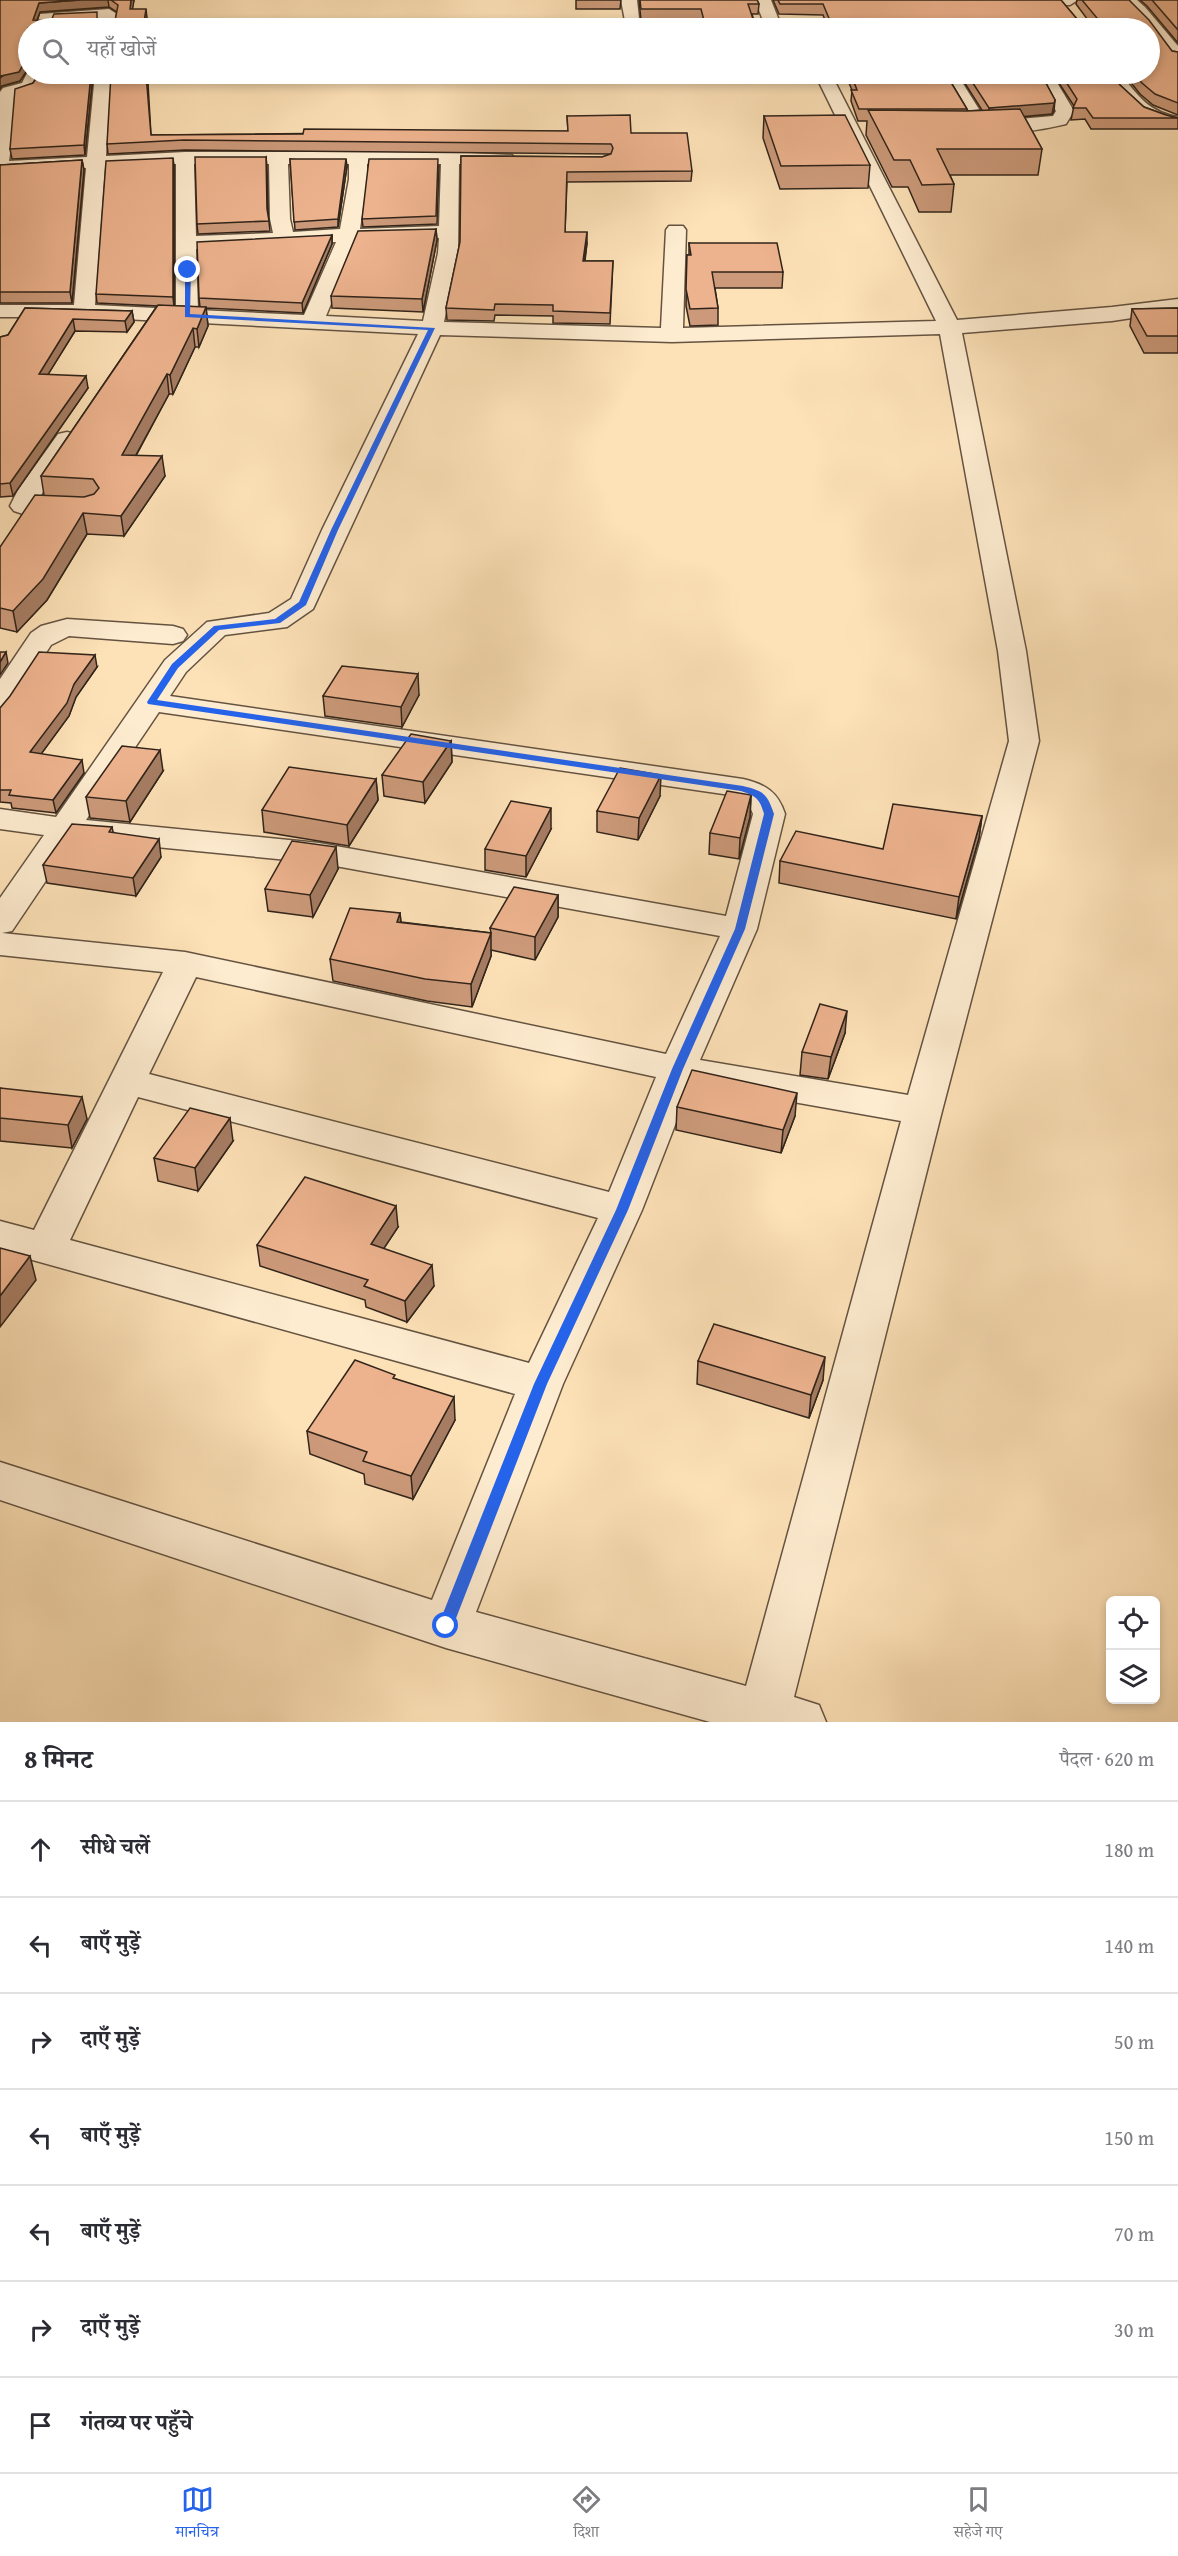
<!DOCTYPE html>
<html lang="hi">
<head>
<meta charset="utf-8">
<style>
	:root { --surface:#fff; --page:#f7f7f7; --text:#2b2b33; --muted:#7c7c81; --line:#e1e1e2; --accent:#2563eb }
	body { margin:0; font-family:"Gentium Book Plus","Noto Serif Devanagari",serif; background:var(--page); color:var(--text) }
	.controls { position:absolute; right:18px; bottom:18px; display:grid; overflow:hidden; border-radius:9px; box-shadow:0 3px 9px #0003 }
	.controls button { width:54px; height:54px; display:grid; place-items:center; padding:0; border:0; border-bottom:2px solid var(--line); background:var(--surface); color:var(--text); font:30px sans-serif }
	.stop { position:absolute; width:18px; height:18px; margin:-14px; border:4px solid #2563eb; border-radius:50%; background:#fff }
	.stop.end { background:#2563eb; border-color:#fff; box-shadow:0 2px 6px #0008 }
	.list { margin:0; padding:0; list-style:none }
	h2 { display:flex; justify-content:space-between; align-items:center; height:78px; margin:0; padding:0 24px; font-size:26px }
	h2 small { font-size:20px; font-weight:400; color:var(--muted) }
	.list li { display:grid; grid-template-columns:39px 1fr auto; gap:18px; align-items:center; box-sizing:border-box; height:96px; padding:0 24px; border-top:2px solid var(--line) }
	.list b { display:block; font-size:22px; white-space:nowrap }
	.list em { font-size:20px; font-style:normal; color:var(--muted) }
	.icon { flex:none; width:33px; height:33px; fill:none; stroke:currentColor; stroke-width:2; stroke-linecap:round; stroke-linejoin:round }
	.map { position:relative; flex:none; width:1178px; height:1722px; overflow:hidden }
	.search { position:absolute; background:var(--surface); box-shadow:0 3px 9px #0003; left:18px; right:18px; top:18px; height:66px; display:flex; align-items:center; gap:15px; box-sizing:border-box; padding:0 21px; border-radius:33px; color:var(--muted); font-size:22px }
	.sheet { height:750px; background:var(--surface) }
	nav { display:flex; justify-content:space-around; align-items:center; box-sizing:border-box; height:84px; border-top:2px solid var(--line); background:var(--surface); font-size:16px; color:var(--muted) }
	nav a { display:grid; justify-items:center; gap:3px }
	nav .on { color:var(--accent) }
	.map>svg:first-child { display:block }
</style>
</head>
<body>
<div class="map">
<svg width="1178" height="1722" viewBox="0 0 1178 1722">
	<rect width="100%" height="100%" fill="#fde1b7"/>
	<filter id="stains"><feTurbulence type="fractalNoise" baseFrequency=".00333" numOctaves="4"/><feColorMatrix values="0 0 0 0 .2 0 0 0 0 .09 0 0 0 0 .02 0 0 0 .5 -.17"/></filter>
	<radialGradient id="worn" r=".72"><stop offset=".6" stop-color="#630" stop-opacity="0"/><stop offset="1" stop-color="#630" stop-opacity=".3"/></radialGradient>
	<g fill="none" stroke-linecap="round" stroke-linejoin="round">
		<!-- minor casing -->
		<g stroke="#645341" stroke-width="3">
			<g id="minor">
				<polygon points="621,0 637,0 639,18 637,21 625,21"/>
				<polygon points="755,0 771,0 782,28 766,28"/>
				<polygon points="1008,0 1078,0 1070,5 1015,6 1010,4"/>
				<polygon points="1120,0 1137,0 1145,7 1178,46 1178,62 1172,60 1150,32 1150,28 1147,28"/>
				<polygon points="109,9 117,14 116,28 100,28 101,19 53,21 52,28 36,28 40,14"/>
				<path d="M 28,71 L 28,74 L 43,74 L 34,90 L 14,97 L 13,132 L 9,161 L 87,157 L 95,74 L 111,74 L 106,156 L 185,152 L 450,152 L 512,155 L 514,159 L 512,163 L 505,165 L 459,164 L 458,253 L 444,322 L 661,328 L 666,230 L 669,226 L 683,226 L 686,230 L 683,328 L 936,321 L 815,74 L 831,74 L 957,320 L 1112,307 L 1178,299 L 1178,311 L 1112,321 L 962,333 L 1026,651 L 1039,741 L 942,1111 L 794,1697 L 819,1705 L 826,1722 L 710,1722 L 446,1648 L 0,1500 L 0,1462 L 432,1600 L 515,1394 L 0,1251 L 0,1221 L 34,1230 L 163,972 L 0,955 L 0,898 L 44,835 L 0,829 L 0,809 L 56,817 L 165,660 L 207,622 L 269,613 L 291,599 L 322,530 L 418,334 L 84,317 L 0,317 L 0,305 L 74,305 L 86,168 L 0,173 L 0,92 L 3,88 L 22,83 ZM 176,164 L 176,309 L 95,305 L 105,167 ZM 194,164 L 269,164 L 270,219 L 273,233 L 196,236 ZM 288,164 L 349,164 L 349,179 L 340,229 L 293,232 L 290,219 ZM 367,164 L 441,164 L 439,226 L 360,229 L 367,179 ZM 439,238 L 438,253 L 423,321 L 326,316 L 357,241 ZM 336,242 L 304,315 L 198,310 L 196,249 ZM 940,334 L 998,651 L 1009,741 L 908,1095 L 700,1060 L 757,929 L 785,814 C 778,792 765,784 743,779 L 170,696 L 186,672 L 225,635 L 287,627 L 313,609 L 440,335 L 672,342 ZM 159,712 L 737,796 L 749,804 L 753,814 L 726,916 L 319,843 L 86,820 ZM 74,839 L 319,863 L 720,936 L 666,1054 L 185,952 L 2,933 L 12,931 ZM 196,977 L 656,1077 L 609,1192 L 149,1074 ZM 691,1084 L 901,1121 L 746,1686 L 476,1612 L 563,1384 L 642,1210 ZM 138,1097 L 598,1218 L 529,1363 L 70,1240 Z"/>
				<path d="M 941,74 L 957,74 L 987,122 L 1053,116 L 1056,111 L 1036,74 L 1052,74 L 1074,111 L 1066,124 C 1042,130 999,137 975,131 Z"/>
				<path d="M 1105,74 L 1121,74 C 1137,95 1150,113 1178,117 L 1178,127 C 1139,122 1126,105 1105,74 Z"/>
				<polygon points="67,432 76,434 79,439 44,490 32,511 23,514 14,511 10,506 18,490 58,434"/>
				<polygon points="67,619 173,626 183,629 187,635 183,641 173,644 69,636 51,645 11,707 0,710 0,679 31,633 41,626"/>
			</g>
		</g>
		<!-- minor -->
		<use href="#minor" fill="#feecd0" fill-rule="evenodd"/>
	</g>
	<!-- wall -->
	<g fill="#cc9a7a" stroke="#31241a" stroke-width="1.5" fill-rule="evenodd">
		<path d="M 0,0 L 134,0 L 132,9 L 147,18 L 145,28 L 28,28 L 28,70 L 28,69 L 20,81 L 2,86 ZM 109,7 L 117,12 L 115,21 L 37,21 L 40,12 Z"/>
		<polygon points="576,0 621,0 620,9 576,9"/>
		<polygon points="639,0 757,0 759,4 758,14 752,14 756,28 703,28 701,20 641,20"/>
		<polygon points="773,0 1061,0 1077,19 1088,20 1076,4 1077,0 1129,0 1172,51 1178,52 1178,115 1153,105 1140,94 1124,74 1149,74 1149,28 828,28 823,15 779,14"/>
		<polygon points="1140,0 1178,0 1178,43 1147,6"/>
		<polygon points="39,74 93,74 85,155 12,159 10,149 33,83"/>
		<polygon points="845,74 946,74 967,109 967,111 982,110 959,74 1041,74 1055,100 1054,111 1052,114 1024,116 1042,149 1038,175 950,175 954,184 951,212 919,212 908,187 892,187 866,135 867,121 858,121 851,101 852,90"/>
		<polygon points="1053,74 1111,74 1120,85 1144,107 1166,115 1178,118 1178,129 1091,129 1085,119 1071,120 1074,106"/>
		<polygon points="148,83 151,135 568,131 567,116 631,133 692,171 691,181 567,182 565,232 587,243 585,261 613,261 610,324 553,323 553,316 495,315 494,321 447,320 446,308 460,242 461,156 602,157 611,154 185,150 108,154 107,144"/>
		<polygon points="764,116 870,165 868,188 780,189 763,138"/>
		<polygon points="266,157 268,213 270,231 198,234 197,224"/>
		<polygon points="290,159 347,166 338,227 295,230"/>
		<polygon points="82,160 84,170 72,303 0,303 0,165"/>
		<polygon points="174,166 174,306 200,307 199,298 332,235 332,244 303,313 206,308 208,326 199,347 195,347 173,394 169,394 136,456 165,476 124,536 87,534 47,600 17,632 0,628 0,547 44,495 41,476 157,306 97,303 96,294"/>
		<polygon points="439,166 437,224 363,227 362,219"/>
		<polygon points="436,229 437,240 423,312 332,308 331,296"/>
		<polygon points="689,243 783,272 782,288 715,288 718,308 718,325 690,326 686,306 687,255 689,255"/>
		<polygon points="25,308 132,311 134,322 127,332 75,331 48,374 88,388 13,496 0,497 0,337 8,335"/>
		<polygon points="1178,308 1178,353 1144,353 1130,326 1132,309"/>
		<polygon points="97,667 76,697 69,716 41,754 84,773 56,813 12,808 11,803 0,802 0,708"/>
		<polygon points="419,695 402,727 325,716 323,696"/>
		<polygon points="451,741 452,762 425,803 384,796 382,775"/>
		<polygon points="163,771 130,822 90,818 86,797"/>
		<polygon points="376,779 378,800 349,846 264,832 262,810"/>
		<polygon points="751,795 750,817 739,859 709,854 710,833"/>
		<polygon points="660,796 638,840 597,832 597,811"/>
		<polygon points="982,816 979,838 956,919 779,883 780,861 883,849"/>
		<polygon points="112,827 113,832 161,857 136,896 47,883 43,865"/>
		<polygon points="551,829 526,877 485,870 485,849"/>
		<polygon points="338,869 313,917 268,911 265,889"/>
		<polygon points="558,895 558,917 535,960 491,950 491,956 472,1007 427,1001 333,981 330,959 400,913 401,922 491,933 490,928"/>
		<polygon points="845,1033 828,1079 800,1075 802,1052"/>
		<polygon points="0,1088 87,1119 72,1148 0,1141"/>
		<polygon points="677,1107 795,1116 781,1153 676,1130"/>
		<polygon points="233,1141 198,1191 158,1181 154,1158"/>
		<polygon points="398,1227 383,1249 434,1286 407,1322 366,1307 365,1300 260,1266 257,1245"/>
		<polygon points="698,1361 823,1380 809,1418 697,1384"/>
		<polygon points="396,1379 455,1420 413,1499 365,1484 364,1474 310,1454 307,1431"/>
	</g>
	<!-- shaded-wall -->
	<g fill="#a67d63" stroke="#31241a" stroke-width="1.5">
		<polygon points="80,0 108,0 109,7 40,12 34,28 33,20 39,3"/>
		<polygon points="131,0 134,0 131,18 130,9"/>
		<polygon points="146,9 147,18 145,28 143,28"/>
		<polygon points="26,60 28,69 20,81 2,86 0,89 0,78"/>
		<polygon points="91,74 93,74 85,155 84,145"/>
		<polygon points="1055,100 1052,114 988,120 989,108"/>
		<polygon points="266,157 267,166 268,219 267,209"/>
		<polygon points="173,158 174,166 174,307 173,297"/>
		<polygon points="346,159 347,166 338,227 338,219"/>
		<polygon points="82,160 84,170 72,303 70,292"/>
		<polygon points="436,229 437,240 423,312 422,299"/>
		<polygon points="587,232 587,243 583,272 583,261"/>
		<polygon points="332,235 332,244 303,313 302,303"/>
		<polygon points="206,307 208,326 199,347 197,329"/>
		<polygon points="132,311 134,322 127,332 125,321"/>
		<polygon points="73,319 75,331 41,386 39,374"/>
		<polygon points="193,328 195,347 173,394 170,375"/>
		<polygon points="167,374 169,394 125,475 122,455"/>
		<polygon points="86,376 88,388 13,496 10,483"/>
		<polygon points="162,456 165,476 124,536 121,516"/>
		<polygon points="83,513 87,534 47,600 17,632 13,611"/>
		<polygon points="6,652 8,663 0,675 0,662"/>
		<polygon points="95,655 97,667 76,697 69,716 33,765 30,752 74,684"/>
		<polygon points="418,674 419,695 402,727 401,707"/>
		<polygon points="451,741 452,762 425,803 423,782"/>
		<polygon points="160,750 163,771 130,822 126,801"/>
		<polygon points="82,760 84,773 56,813 53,800"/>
		<polygon points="661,775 660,796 638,840 639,818"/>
		<polygon points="376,779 378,800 349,846 347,825"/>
		<polygon points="751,795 750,817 739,859 740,838"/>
		<polygon points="551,808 551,829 526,877 526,856"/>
		<polygon points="982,816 979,838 956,919 959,897"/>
		<polygon points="159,839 161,857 136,896 133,878"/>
		<polygon points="336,847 338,869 313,917 310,895"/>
		<polygon points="558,895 558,917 535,960 535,937"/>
		<polygon points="400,913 402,935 397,922"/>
		<polygon points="491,933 491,956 472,1007 471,984"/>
		<polygon points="847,1011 845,1033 828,1079 831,1057"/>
		<polygon points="797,1093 795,1116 781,1153 783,1130"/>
		<polygon points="82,1097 87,1119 72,1148 68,1125"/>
		<polygon points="230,1118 233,1141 198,1191 195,1168"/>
		<polygon points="396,1206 398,1227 373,1265 371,1244"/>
		<polygon points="30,1256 36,1280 0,1327 0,1296"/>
		<polygon points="432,1265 434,1286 407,1322 405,1301"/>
		<polygon points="825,1357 823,1380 809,1418 811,1395"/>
		<polygon points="454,1397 455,1420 413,1499 411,1476"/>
	</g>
	<!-- building -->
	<g fill="#edb38e" stroke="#31241a" stroke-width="1.5">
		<polygon points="0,0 80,0 39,3 33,20 51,21 54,14 97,12 97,21 115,21 118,5 111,0 131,0 130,9 146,9 143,28 28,28 28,62 26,60 19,72 1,76 0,78"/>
		<polygon points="640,0 757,0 759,4 748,4 756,28 706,28 701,9 641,9"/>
		<polygon points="778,0 1061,0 1077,19 1094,20 1097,18 1082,0 1129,0 1149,20 1172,51 1178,52 1178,103 1155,94 1142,83 1134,74 1149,74 1149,28 833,28 823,4 780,4"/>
		<polygon points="1152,0 1178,0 1178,30"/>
		<polygon points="39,74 91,74 84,145 10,149 15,89 33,83"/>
		<polygon points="111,74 146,74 151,135 303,134 304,129 568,131 567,116 630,115 631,133 687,133 692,171 567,172 565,232 587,232 583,261 613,261 610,313 553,311 553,305 495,304 494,310 446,308 460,242 461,156 602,157 611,154 613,148 611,144 184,140 107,144"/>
		<polygon points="851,74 946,74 967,109 859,109 851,90 857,90"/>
		<polygon points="967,74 1041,74 1055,100 1054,103 989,108"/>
		<polygon points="1061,74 1111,74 1120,85 1144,107 1166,115 1178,118 1093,118 1086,108 1073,108 1077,99"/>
		<polygon points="1020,109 1042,149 937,149 954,184 922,185 910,160 894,160 868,110 967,111"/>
		<polygon points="845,115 870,165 781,166 764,116"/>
		<polygon points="195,157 266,157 267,209 269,221 197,224"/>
		<polygon points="173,158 173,297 96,294 106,161"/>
		<polygon points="290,159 346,159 338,219 294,222"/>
		<polygon points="369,159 438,159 436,216 362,219"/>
		<polygon points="82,160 70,292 0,292 0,165"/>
		<polygon points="436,229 422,299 331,296 358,231"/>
		<polygon points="332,235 302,303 199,298 197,242"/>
		<polygon points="689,243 777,243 783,272 712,272 718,308 690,309 686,289 687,255 691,255"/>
		<polygon points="158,305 206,307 197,329 193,328 170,375 167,374 122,455 162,456 121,516 83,513 43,579 13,611 0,608 0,547 35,495 84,497 94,494 99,488 93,479 41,476"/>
		<polygon points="25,308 132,311 125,321 73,319 39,374 86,376 10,483 0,484 0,337 8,335"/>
		<polygon points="1178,308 1178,336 1147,336 1132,309"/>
		<polygon points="0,652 6,652 0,662"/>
		<polygon points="39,652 95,655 74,684 67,703 30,752 82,760 53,800 9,795 11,790 0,790 0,708 10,696"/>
		<polygon points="342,666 418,674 401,707 323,696"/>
		<polygon points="411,734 451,741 423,782 382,775"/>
		<polygon points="122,746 160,750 126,801 86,797"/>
		<polygon points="289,767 376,779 347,825 262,810"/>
		<polygon points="620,768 661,775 639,818 597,811"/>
		<polygon points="727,791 751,795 740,838 710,833"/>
		<polygon points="511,801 551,808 526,856 485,849"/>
		<polygon points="893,804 982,816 959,897 780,861 796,831 883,849"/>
		<polygon points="72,824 112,827 109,832 159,839 133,878 43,865"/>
		<polygon points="292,841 336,847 310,895 265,889"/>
		<polygon points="514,887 558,895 535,937 490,928"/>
		<polygon points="350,908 400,913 397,922 491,933 471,984 425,979 330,959"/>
		<polygon points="820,1004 847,1011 831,1057 802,1052"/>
		<polygon points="692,1070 797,1093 783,1130 677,1107"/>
		<polygon points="0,1088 82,1097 68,1125 0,1118"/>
		<polygon points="190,1108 230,1118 195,1168 154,1158"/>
		<polygon points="305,1177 396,1206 371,1244 432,1265 405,1301 364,1286 368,1280 257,1245"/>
		<polygon points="0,1248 30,1256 0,1296"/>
		<polygon points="714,1324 825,1357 811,1395 698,1361"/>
		<polygon points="355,1360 395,1375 393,1378 454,1397 411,1476 363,1461 367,1452 307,1431"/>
	</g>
	<!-- route -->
	<path fill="#2563eb" d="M 188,268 L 191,270 L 190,314 L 435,328 L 338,530 L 306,605 L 280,623 L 219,630 L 178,668 L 157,700 L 743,786 C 763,791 767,793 774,814 L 745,929 L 683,1069 L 628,1210 L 547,1384 L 453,1626 L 451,1631 L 446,1633 L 440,1631 L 438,1626 L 534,1384 L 616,1210 L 672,1069 L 735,929 L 764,814 C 760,799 756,796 741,791 L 148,704 L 147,702 L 172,664 L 214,626 L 275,619 L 299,602 L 331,530 L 428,330 L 185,317 L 185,270 Z"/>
	<rect width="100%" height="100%" filter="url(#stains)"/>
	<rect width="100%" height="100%" fill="url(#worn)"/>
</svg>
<div class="controls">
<button><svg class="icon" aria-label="locate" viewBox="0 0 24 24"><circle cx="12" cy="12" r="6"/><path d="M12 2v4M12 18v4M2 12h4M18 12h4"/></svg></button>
<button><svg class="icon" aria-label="layers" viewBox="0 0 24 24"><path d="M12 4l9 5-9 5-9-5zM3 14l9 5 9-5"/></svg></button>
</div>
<div class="stop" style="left:446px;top:1626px"></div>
<div class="stop end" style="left:188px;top:270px"></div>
<div class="search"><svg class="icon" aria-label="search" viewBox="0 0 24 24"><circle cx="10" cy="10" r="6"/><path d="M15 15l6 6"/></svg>यहाँ खोजें</div>
</div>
<section class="sheet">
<h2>8 मिनट<small>पैदल · 620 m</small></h2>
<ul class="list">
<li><svg class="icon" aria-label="ahead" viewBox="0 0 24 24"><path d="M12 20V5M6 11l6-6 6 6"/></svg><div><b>सीधे चलें</b></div><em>180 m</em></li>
<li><svg class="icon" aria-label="left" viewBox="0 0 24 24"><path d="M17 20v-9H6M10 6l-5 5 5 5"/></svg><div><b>बाएँ मुड़ें</b></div><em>140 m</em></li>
<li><svg class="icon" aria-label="right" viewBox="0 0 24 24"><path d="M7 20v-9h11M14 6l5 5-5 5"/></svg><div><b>दाएँ मुड़ें</b></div><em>50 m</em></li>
<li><svg class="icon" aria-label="left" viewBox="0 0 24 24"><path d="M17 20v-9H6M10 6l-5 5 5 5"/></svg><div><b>बाएँ मुड़ें</b></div><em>150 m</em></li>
<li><svg class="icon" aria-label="left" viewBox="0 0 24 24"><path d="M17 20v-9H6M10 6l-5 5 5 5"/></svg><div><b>बाएँ मुड़ें</b></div><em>70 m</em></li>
<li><svg class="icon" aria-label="right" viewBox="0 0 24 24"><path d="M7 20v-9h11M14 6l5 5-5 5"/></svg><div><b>दाएँ मुड़ें</b></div><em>30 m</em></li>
<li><svg class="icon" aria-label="arrive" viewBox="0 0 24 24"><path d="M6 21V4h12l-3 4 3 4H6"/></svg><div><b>गंतव्य पर पहुँचे</b></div></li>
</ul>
</section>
<nav>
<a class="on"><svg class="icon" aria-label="map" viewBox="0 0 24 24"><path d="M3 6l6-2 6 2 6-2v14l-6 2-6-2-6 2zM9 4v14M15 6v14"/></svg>मानचित्र</a>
<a><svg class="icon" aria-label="directions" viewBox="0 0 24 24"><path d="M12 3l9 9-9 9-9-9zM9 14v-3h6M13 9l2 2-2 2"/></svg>दिशा</a>
<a><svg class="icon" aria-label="saved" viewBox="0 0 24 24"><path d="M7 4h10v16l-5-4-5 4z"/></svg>सहेजे गए</a>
</nav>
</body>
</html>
